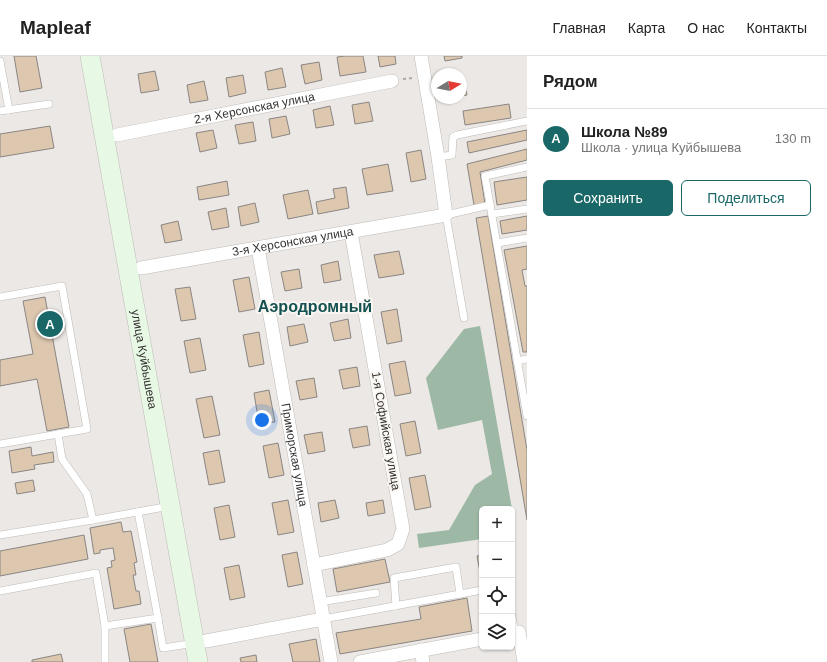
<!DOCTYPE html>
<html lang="ru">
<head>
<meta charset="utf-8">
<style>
	:root { --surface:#fff; --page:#f6f6f6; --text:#222; --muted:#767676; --line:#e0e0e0; --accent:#196766 }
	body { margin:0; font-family:Helvetica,sans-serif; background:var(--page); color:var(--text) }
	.controls { position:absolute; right:12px; bottom:12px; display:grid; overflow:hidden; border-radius:6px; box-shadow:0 1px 3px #0004 }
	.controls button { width:36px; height:36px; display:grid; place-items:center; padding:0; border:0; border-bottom:1px solid var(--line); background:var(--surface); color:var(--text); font:20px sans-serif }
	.compass { position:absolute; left:431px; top:12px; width:36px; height:36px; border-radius:50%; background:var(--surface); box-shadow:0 1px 3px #0004; rotate:80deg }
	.you { position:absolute; left:262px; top:364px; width:14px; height:14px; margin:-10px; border:3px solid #fff; border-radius:50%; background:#1a73e8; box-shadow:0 0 0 6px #1a73e833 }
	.badge { display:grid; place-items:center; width:26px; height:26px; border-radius:50%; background:var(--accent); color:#fff; font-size:13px; font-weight:700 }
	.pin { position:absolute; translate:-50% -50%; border:2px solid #fff; box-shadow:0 1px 4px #0006 }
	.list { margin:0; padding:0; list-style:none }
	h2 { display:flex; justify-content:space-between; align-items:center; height:52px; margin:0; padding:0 16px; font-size:17px }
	h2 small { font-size:13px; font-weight:400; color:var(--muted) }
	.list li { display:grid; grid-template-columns:26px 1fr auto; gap:12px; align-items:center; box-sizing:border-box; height:60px; padding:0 16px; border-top:1px solid var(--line) }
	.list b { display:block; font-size:15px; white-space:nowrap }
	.list p { margin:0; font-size:13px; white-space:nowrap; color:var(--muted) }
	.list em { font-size:13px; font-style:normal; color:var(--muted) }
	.actions { display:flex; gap:8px; padding:12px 16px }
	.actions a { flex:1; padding:9px 0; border:1px solid var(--accent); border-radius:6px; text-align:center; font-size:14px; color:var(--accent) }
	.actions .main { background:var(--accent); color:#fff }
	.icon { flex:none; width:22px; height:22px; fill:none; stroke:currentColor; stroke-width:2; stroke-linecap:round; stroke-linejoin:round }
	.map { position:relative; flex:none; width:527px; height:606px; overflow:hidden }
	header { display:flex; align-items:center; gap:24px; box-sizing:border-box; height:56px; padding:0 20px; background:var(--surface); border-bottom:1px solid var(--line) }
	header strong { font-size:19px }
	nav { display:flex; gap:22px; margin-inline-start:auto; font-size:14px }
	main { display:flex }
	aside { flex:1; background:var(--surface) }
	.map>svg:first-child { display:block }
</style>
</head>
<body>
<header>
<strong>Mapleaf</strong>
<nav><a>Главная</a><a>Карта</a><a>О нас</a><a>Контакты</a></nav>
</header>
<main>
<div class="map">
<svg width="527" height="606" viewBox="0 0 527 606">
	<rect width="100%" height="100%" fill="#ece8e5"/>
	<!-- forest -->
	<polygon fill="#9db9a6" points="480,270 512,453 482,453 482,483 419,492 417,478 449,474 475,429 492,418 482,364 438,374 426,322 464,273"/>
	<!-- building -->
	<g fill="#ddc7af" stroke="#898683">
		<polygon points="14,0 36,0 42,32 20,36"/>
		<polygon points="345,0 363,0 366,16 340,20 337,1"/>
		<polygon points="378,0 395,0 396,8 380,11"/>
		<polygon points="444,0 462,0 462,2 445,5"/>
		<polygon points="319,6 322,24 305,28 301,9"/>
		<polygon points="282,12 286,31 268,34 265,16"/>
		<polygon points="155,15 159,34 141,37 138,18"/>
		<polygon points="243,19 246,37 229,41 226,22"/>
		<polygon points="461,20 463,20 467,39 461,40"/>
		<polygon points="204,25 208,44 190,47 187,29"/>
		<polygon points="369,46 373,65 355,68 352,49"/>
		<polygon points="509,48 511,62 465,69 463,55"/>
		<polygon points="330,50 334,69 316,72 313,54"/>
		<polygon points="286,60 290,78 272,82 269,63"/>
		<polygon points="253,66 256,85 239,88 235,69"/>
		<polygon points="50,70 54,92 0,101 0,78"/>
		<polygon points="213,74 217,92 200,96 196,77"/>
		<polygon points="527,74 527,84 469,97 467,86"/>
		<polygon points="527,93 527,104 480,116 485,148 474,149 467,108"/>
		<polygon points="421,94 426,123 411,126 406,97"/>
		<polygon points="388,108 393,135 367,139 362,113"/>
		<polygon points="527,121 527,144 497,149 494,126"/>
		<polygon points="227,125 229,139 199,144 197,131"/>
		<polygon points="346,131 349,152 318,158 316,146 335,142 333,133"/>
		<polygon points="308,134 313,158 288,163 283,139"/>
		<polygon points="255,147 259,166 241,170 238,151"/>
		<polygon points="226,152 229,171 212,174 208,156"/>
		<polygon points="488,160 527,394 527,464 476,162"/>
		<polygon points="527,160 527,174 502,178 500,165"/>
		<polygon points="178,165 182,184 165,187 161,169"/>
		<polygon points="527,190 527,213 522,214 525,230 527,230 527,296 523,296 504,194"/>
		<polygon points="399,195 404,218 379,222 374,199"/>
		<polygon points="338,205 341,224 324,227 321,209"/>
		<polygon points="299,213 302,232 285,235 281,216"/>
		<polygon points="249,221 255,253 239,256 233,224"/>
		<polygon points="190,231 196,263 181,265 175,233"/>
		<polygon points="45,241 69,371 47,375 37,323 0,330 0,304 33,298 23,245"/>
		<polygon points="397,253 402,285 387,288 381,256"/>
		<polygon points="348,263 351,282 334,285 330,267"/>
		<polygon points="304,268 308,286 290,290 287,271"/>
		<polygon points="259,276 264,308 249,311 243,279"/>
		<polygon points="200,282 206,314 190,317 184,285"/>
		<polygon points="405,305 411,337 395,340 389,308"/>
		<polygon points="357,311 360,330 343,333 339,314"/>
		<polygon points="314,322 317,341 300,344 296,325"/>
		<polygon points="269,334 275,366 259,368 254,337"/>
		<polygon points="212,340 220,379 204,382 196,343"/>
		<polygon points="415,365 421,397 406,400 400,368"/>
		<polygon points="367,370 370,389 353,392 349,373"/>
		<polygon points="322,376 325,395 308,398 304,379"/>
		<polygon points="278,387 284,419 269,422 263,390"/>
		<polygon points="31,391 32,400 53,396 54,406 34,409 35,413 12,417 9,395"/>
		<polygon points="219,394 225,426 209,429 203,397"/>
		<polygon points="425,419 431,451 415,454 409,422"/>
		<polygon points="33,424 35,435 17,438 15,427"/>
		<polygon points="288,444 294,476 278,479 272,447"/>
		<polygon points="335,444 339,462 321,466 318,447"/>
		<polygon points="383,444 385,457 368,460 366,447"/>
		<polygon points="229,449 235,481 220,484 214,452"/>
		<polygon points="121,466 123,476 131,475 137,506 134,507 136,519 133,519 136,535 139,535 141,548 114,553 107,512 112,511 111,505 115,504 113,492 100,494 100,497 94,498 90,472"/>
		<polygon points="84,479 88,503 0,520 0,495"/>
		<polygon points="297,496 303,528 288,531 282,499"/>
		<polygon points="482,499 482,520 481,521 477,500"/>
		<polygon points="385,503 390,526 337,536 333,513"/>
		<polygon points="239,509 245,541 230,544 224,512"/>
		<polygon points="467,542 472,575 340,598 336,577 421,563 419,551"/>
		<polygon points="151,568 158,606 130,606 124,573"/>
		<polygon points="316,583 320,606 293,606 289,588"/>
		<polygon points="61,598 63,606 32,606 32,604"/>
		<polygon points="256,599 257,606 241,606 240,602"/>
	</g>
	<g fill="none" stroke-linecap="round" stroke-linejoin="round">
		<!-- lane casing -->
		<g stroke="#bebbb7" stroke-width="8">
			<g id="lane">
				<polyline points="0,5 9,54"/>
				<polyline points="0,55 49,48"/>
				<polyline points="438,101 452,99 453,81 457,79 527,65"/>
				<polyline points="527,111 485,120 527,360"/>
				<polyline points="492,158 527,153"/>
				<polyline points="497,187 527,182"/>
				<polyline points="0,241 62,230 87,373 0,388"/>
				<polyline points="464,262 446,159 490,149"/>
				<polyline points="517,305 527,303"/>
				<polyline points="58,378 62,403 87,438 93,464"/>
				<polyline points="138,456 158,562"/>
				<polyline points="0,479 93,464 170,450"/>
				<polyline points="0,535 96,517 105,570 105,606"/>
				<polyline points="320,546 376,537"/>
				<polyline points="396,550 394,522 456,511 460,538"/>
				<polyline points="512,560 515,577"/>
				<polyline points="323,563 482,534"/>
				<polyline points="105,570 158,562 163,592 195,587"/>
			</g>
		</g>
		<!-- street casing -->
		<g stroke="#bebbb7" stroke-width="14">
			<g id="street">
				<path id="s1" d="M 117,79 L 392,25"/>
				<path id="s2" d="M 258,192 L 331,606"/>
				<path id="s3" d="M 141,212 L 446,159 L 438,101 L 421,0"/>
				<polyline points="314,509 387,494 398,488 403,473 351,176"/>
				<polyline points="512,577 519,576 524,606"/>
				<polyline points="206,585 323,563"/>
				<polyline points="421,594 423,606"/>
				<polyline points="360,606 482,583"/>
			</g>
		</g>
		<!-- secondary casing -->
		<g stroke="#bebbb7" stroke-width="20">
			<g id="secondary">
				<path id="s4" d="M 90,0 L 198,606"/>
			</g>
		</g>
		<!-- path -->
		<polyline stroke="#ada9a7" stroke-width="2" stroke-dasharray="3 3" stroke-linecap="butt" points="403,23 413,22"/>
		<!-- lane -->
		<use href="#lane" stroke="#fff" stroke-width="7"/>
		<!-- street -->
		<use href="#street" stroke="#fff" stroke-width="13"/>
		<!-- secondary -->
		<use href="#secondary" stroke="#e7f8e5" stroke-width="19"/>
	</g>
	<g text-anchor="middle" stroke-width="4" stroke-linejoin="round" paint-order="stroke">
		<!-- street labels -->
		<g font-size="12" fill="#343231" stroke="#f9f6f2">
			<text dy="4" stroke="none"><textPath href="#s1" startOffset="140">2-я Херсонская улица</textPath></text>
			<text dy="4" stroke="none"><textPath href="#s3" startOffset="154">3-я Херсонская улица</textPath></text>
			<text dy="4" stroke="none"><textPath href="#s4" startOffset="308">улица Куйбышева</textPath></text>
			<text transform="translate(386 375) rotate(80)" y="4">1-я Софийская улица</text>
			<text dy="4" stroke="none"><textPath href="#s2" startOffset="210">Приморская улица</textPath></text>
		</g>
		<!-- district labels -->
		<g font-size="16" font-weight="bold" fill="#145150" stroke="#f9f6f2">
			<text x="315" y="256">Аэродромный</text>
		</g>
	</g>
</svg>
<div class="controls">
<button>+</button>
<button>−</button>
<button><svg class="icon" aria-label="locate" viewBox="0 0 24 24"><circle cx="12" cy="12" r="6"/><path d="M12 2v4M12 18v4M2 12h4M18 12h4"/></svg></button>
<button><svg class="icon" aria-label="layers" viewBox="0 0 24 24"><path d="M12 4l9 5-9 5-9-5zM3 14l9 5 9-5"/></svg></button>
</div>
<svg class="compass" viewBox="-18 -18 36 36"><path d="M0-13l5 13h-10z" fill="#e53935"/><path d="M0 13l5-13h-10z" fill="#767676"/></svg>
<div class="you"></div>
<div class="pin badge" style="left:50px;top:268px">A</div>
</div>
<aside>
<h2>Рядом<small></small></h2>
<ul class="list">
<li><span class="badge">A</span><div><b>Школа №89</b><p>Школа · улица Куйбышева</p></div><em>130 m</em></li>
</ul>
<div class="actions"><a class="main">Сохранить</a><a>Поделиться</a></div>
</aside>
</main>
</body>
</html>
